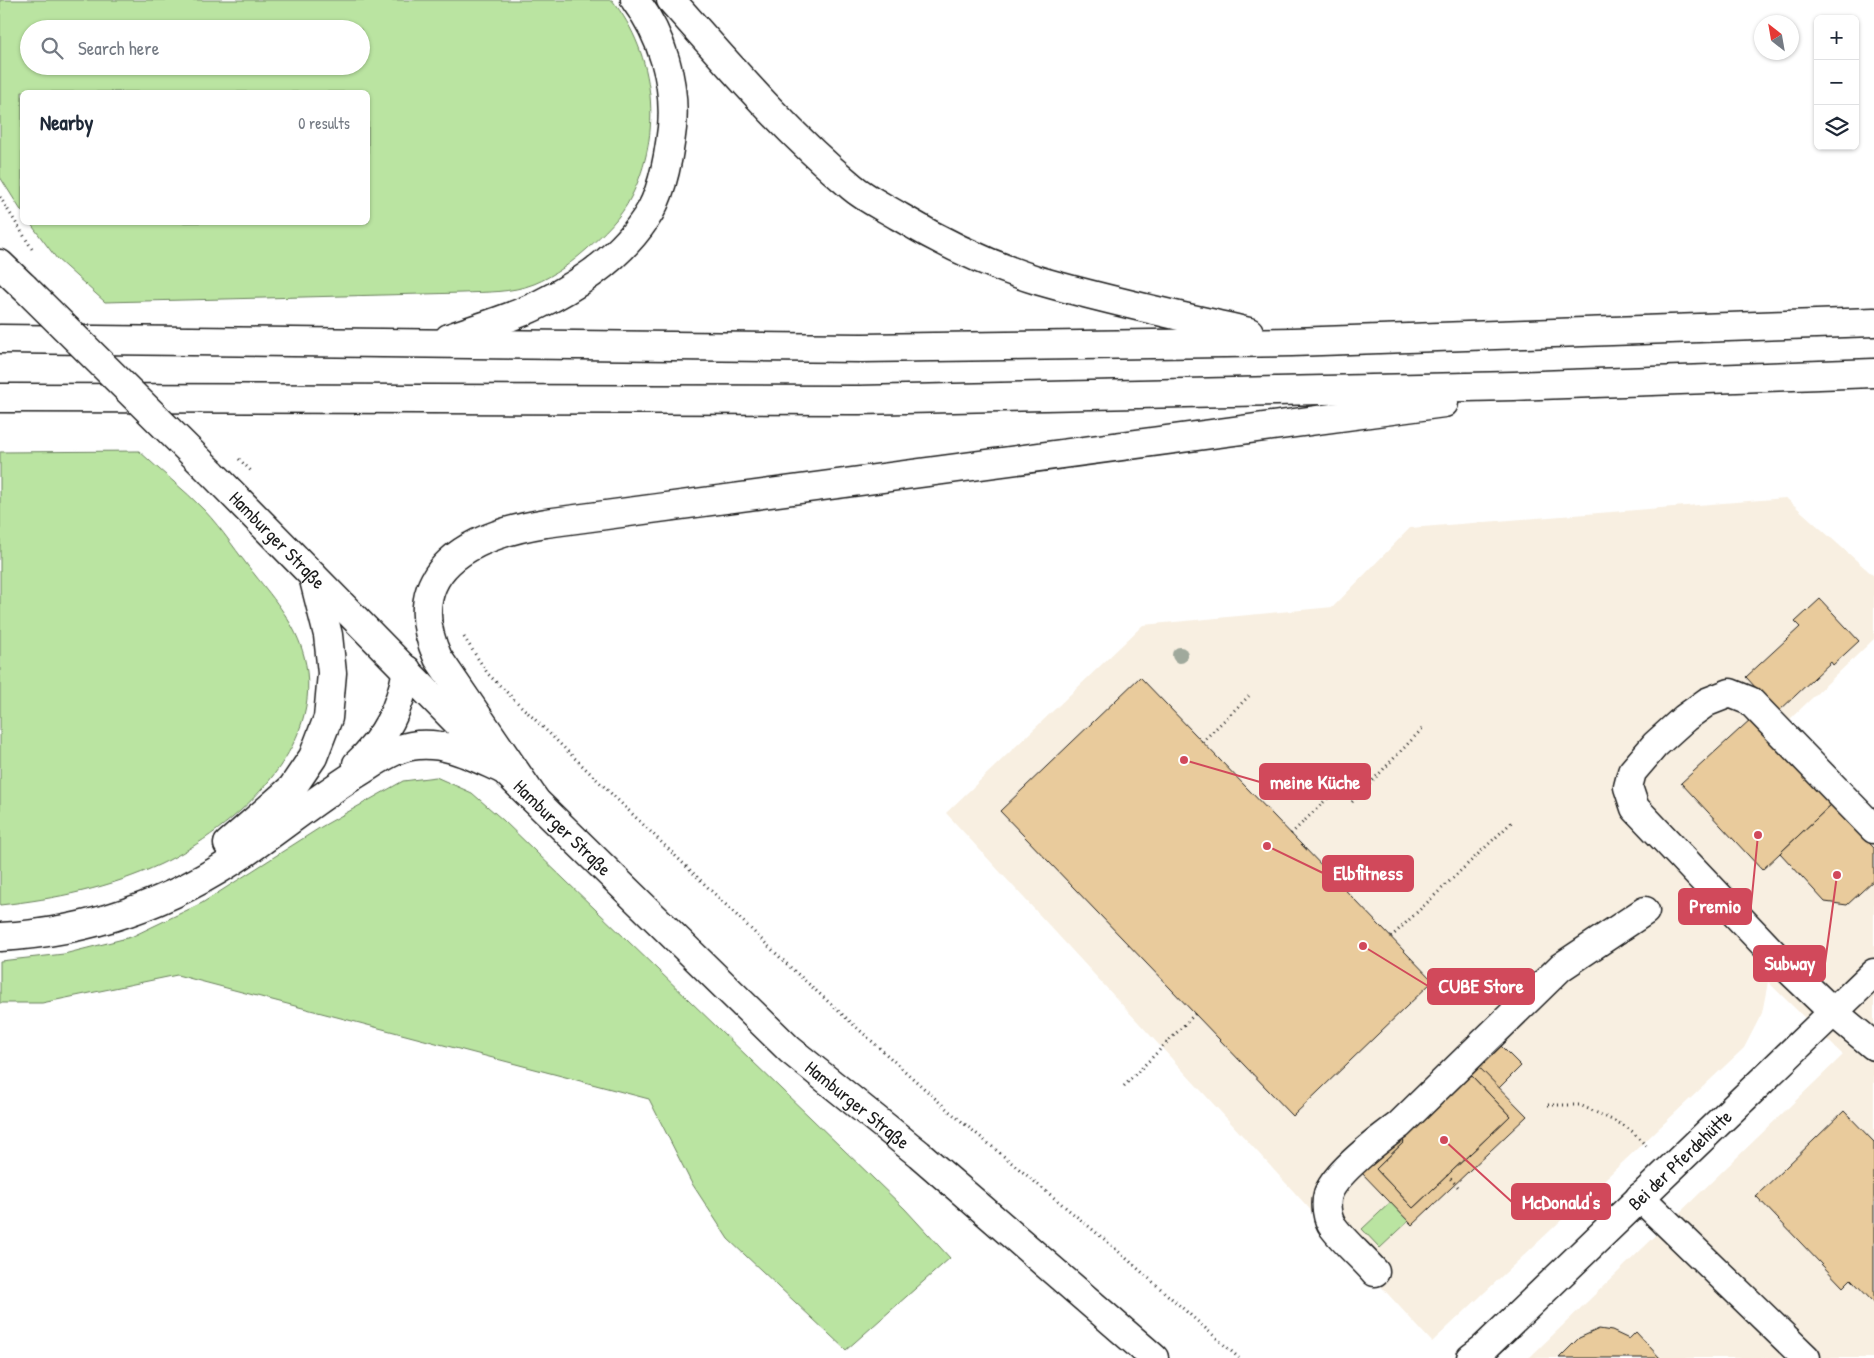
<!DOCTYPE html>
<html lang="en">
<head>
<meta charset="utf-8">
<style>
	:root { --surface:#fff; --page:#f6f6f7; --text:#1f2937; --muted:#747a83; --line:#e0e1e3 }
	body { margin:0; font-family:"Patrick Hand",sans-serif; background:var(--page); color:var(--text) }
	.controls { position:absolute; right:15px; top:15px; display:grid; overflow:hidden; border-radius:8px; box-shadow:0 1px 4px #0004 }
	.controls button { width:45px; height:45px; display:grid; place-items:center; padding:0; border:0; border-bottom:1px solid var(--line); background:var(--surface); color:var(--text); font:25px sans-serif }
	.compass { position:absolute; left:1754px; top:15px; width:45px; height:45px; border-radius:50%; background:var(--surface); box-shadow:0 1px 4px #0004; rotate:329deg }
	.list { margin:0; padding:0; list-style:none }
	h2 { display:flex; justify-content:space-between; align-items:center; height:65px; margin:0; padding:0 20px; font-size:21px }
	h2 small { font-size:16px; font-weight:400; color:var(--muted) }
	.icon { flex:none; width:28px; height:28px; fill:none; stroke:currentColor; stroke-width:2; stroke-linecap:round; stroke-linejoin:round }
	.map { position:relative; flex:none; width:1874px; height:1358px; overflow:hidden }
	.search { position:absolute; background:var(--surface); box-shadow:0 1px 4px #0004; left:20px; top:20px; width:350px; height:55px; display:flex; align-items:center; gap:12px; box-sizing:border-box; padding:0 18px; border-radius:28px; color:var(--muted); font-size:19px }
	.panel { position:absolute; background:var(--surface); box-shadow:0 1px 4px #0004; left:20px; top:90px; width:350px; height:135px; border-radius:8px }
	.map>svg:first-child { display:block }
</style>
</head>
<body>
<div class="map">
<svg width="1874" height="1358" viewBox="0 0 1874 1358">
	<rect width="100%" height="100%" fill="#fff"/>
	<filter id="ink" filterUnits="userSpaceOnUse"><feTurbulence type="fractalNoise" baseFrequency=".02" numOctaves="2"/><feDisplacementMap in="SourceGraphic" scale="10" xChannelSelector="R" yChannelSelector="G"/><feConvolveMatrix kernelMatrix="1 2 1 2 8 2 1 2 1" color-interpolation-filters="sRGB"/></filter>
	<g filter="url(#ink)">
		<!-- built -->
		<polygon fill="#f8efe1" points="1786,498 1874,576 1874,639 1789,720 1874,812 1874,1358 1529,1358 1843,1055 1768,982 1762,1013 1744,1048 1432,1342 946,813 1143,625 1333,607 1410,528"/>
		<!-- green -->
		<g fill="#bae4a1" stroke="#6b805e" fill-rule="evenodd">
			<path d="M 0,0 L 612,0 C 656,55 663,134 631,197 C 621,218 604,233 587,249 C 571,263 554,276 534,284 C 511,293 485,292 462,293 L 105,302 L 57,259 L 30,223 L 368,222 L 368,92 L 22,92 L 22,212 L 0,177 ZM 29,29 L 361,29 L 361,66 L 29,66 Z"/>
			<path d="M 139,451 C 160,471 184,489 204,510 C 223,530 238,554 255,575 C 275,600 296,625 304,656 C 328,747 234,829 161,864 C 110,888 55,899 0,905 L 0,452 Z"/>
			<polygon points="436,777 472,793 503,820 905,1209 950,1258 846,1350 728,1239 691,1182 649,1099 177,975 42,1003 0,1003 0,961 64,954 131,937 202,903 321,827 403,781"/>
			<polygon points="1394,1199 1412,1218 1380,1248 1362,1229"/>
		</g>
		<!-- building -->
		<g fill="#e9cb9c" stroke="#1c1c1c" fill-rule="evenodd">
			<polygon points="1820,599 1859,641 1833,665 1831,662 1778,712 1746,677 1800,627 1795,622"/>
			<polygon points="1140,677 1433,981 1293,1116 1000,811"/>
			<polygon points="1752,718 1832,804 1762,870 1681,783"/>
			<polygon points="1832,804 1874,848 1874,880 1847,905 1825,902 1780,853"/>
			<polygon points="1501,1046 1521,1066 1498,1089 1478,1068"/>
			<path d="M 1470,1058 L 1527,1116 L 1412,1225 L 1359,1170 ZM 1470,1074 L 1510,1116 L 1413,1208 L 1376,1169 L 1404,1142 L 1402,1139 Z"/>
			<polygon points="1470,1074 1510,1116 1413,1208 1376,1169 1404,1142 1402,1139"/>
			<polygon points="1844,1111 1874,1142 1874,1303 1851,1279 1843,1287 1756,1196"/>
			<polygon points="1599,1329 1612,1331 1629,1339 1636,1332 1660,1358 1559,1358 1579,1338"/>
		</g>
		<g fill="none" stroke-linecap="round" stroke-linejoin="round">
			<!-- minor casing -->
			<g stroke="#1c1c1c" stroke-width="31">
				<g id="minor">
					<polyline points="1874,829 1750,701 1730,693 1707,702 1685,718 1655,745 1632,772 1628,787 1635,808 1785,966 1833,1012 1874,1046"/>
					<polyline points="1640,1197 1806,1358"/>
					<path d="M 1375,1272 C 1362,1257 1345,1243 1333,1227 C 1327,1219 1325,1204 1328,1194 C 1335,1173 1381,1138 1399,1125 L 1561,967 L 1645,911"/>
					<path id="s1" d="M 1471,1358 L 1483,1349 L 1874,973"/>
				</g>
			</g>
			<!-- major casing -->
			<g stroke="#1c1c1c" stroke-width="31">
				<g id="major">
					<polyline points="0,264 24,287"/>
					<path id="s2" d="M 211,472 L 504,770 L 790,1050 L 919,1154 L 1154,1358"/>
				</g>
			</g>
			<!-- highway casing -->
			<g stroke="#1c1c1c" stroke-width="31">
				<g id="highway">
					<path d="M 671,0 C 729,65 785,131 852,187 C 866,199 884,207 900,217 C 943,243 992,266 1040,281 C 1109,301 1180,316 1249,332"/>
					<path d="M 449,338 C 477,328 512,318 538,305 C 579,285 621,256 646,218 C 662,195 669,155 672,128 C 676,83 662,35 635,0"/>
					<polyline points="0,339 862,348 1292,342 1874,322"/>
					<polyline points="0,398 859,400 1514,386 1874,373"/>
					<path d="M 357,764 C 386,737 400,708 407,670"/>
					<path d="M 535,800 L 438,658 C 398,570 472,535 546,523 L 1444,403"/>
					<polyline points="228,844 292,788 313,757 328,718 332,673 328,635 313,576"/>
					<path d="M 0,937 C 90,932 172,903 246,852 C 286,824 323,794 364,769 C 378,760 394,749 411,746 C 445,740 474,757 504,770"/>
				</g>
			</g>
			<!-- path -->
			<g stroke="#1c1c1c" stroke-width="3" stroke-dasharray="1 4" stroke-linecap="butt">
				<polyline points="0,197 34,252"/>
				<polyline points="464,637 488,674 791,968 949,1111 1110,1244 1239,1358"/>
				<polyline points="1202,742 1249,696"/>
				<polyline points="1352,802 1424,727"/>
				<polyline points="1291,834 1338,788"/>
				<polyline points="1391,937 1514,820"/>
				<polyline points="1124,1086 1195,1014"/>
				<polyline points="1548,1105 1580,1105 1623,1125 1633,1132 1649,1149"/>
				<polyline points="1447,1175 1460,1189"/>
			</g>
			<!-- minor -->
			<use href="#minor" stroke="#fff" stroke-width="28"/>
			<!-- major -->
			<use href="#major" stroke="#fff" stroke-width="28"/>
			<!-- highway -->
			<use href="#highway" stroke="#fff" stroke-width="28"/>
			<!-- major-bridge casing -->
			<g stroke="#1c1c1c" stroke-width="31" stroke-linecap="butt">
				<polyline id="major-bridge" points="24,287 211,472"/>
			</g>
			<!-- path-bridge -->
			<polyline stroke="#1c1c1c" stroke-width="3" stroke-dasharray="1 4" stroke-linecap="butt" points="239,459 253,473"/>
			<!-- major-bridge -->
			<use href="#major-bridge" stroke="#fff" stroke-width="28"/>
		</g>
		<!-- trees -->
		<circle fill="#a0a99c" cx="1180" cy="655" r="8"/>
	</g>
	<g text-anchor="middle" stroke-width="4" stroke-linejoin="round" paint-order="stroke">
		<!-- street labels -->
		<g font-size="19" fill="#1c1c1c" stroke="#fff">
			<text dy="7" stroke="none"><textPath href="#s2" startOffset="95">Hamburger Straße</textPath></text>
			<text dy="7" stroke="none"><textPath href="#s2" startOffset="500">Hamburger Straße</textPath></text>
			<text dy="7" stroke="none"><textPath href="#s2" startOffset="905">Hamburger Straße</textPath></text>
			<text dy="7" stroke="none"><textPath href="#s1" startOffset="288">Bei der Pferdehütte</textPath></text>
		</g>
	</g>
	<!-- callouts -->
	<path fill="none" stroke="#d1495b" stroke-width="2" d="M1184 760L1260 782M1267 846L1323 873M1758 835L1751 906M1837 875L1825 963M1363 946L1428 986M1444 1140L1512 1202"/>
	<g fill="#d1495b" stroke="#fff" stroke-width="2">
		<circle cx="1184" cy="760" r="5"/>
		<circle cx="1267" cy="846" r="5"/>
		<circle cx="1758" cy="835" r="5"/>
		<circle cx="1837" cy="875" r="5"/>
		<circle cx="1363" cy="946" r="5"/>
		<circle cx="1444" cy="1140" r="5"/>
	</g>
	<g fill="#d1495b" stroke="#d1495b" stroke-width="2">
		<rect x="1260" y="764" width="110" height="35" rx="5"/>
		<rect x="1323" y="856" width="90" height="35" rx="5"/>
		<rect x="1679" y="889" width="72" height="35" rx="5"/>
		<rect x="1754" y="946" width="71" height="35" rx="5"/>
		<rect x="1428" y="969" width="106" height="35" rx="5"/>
		<rect x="1512" y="1184" width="98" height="35" rx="5"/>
	</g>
	<g font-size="20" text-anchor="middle" font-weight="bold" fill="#fff">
		<text x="1315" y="789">meine Küche</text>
		<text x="1368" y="880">Elbfitness</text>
		<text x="1715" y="913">Premio</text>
		<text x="1790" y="970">Subway</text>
		<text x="1481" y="993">CUBE Store</text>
		<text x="1561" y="1209">McDonald's</text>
	</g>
</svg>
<div class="controls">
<button>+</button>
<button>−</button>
<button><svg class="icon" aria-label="layers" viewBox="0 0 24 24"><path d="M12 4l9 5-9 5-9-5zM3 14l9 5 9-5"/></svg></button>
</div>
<svg class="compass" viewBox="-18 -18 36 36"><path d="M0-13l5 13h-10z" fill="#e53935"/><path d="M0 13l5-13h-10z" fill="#747a83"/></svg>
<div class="search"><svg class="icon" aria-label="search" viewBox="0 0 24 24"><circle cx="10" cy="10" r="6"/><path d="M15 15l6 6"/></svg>Search here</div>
<section class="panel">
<h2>Nearby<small>0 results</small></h2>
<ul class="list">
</ul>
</section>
</div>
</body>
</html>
